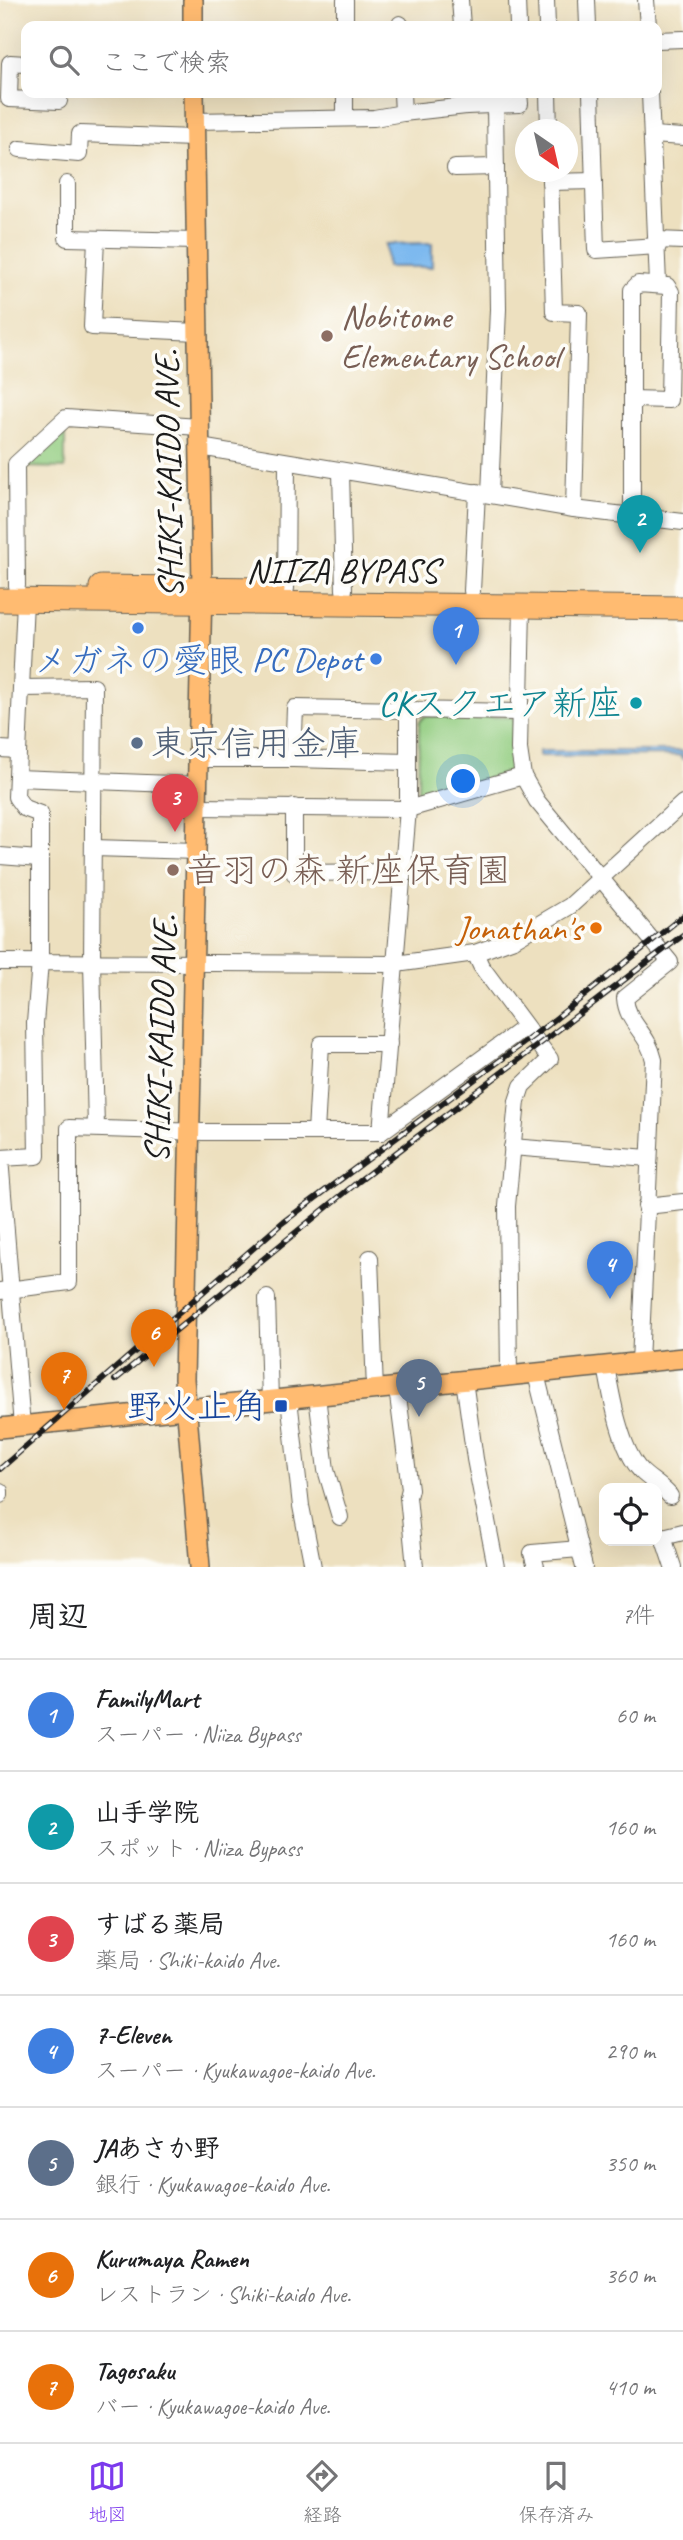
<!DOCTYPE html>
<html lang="ja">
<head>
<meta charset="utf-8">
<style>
	:root { --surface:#fff; --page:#f6f6f6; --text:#202124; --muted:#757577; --line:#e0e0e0; --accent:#7c3aed }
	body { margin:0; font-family:Caveat,"Klee One",sans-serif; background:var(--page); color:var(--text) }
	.controls { position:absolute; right:21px; bottom:21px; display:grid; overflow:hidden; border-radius:14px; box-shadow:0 7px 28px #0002 }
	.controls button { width:63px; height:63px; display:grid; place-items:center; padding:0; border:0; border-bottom:2px solid var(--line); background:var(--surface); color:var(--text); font:35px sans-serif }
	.compass { position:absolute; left:515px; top:119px; width:63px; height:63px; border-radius:50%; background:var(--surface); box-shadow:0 7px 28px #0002; rotate:146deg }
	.you { position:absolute; left:464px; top:782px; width:24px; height:24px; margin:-18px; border:5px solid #fff; border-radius:50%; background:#1a73e8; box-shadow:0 0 0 10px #1a73e833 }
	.badge { display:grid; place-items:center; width:46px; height:46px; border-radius:50%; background:var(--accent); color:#fff; font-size:23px; font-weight:700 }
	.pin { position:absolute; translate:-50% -58px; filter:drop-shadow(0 2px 4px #0008) }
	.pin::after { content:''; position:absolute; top:37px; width:24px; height:21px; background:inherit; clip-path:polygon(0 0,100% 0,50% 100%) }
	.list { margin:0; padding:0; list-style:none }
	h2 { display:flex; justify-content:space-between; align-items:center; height:91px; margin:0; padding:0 28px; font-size:30px }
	h2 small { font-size:23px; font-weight:400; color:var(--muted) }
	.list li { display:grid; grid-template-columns:46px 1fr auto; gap:21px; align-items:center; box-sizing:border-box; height:112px; padding:0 28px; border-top:2px solid var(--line) }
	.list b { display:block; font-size:26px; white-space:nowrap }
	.list p { margin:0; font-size:23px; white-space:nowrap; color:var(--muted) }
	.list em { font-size:23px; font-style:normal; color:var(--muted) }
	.icon { flex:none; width:38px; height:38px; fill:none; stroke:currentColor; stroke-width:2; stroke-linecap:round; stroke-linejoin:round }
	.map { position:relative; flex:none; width:683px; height:1567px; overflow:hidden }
	.search { position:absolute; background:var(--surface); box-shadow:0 7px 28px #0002; left:21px; right:21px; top:21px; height:77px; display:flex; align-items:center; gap:18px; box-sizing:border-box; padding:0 24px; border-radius:14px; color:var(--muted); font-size:26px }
	.sheet { height:875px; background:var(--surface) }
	nav { display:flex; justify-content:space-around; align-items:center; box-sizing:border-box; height:98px; border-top:2px solid var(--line); background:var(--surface); font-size:19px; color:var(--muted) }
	nav a { display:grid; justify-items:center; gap:4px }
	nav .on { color:var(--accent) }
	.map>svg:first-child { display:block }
</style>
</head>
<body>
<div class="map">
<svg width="683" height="1567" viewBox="0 0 683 1567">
	<rect width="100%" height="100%" fill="#fdfcf7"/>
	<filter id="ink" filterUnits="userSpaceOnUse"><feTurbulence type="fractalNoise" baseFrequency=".0143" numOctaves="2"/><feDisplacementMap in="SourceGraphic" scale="14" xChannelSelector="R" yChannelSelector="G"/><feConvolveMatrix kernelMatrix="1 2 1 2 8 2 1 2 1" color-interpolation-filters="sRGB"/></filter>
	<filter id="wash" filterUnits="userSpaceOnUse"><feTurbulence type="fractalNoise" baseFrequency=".00686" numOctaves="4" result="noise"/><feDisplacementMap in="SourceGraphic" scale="28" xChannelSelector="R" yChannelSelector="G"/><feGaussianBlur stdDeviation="1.57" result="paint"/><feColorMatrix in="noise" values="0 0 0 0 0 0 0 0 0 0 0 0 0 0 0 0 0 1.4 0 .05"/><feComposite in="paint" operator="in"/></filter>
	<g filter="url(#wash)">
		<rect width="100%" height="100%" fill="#ede0bf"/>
		<!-- green -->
		<g fill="#93cd81" stroke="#58744e" stroke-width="2">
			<polygon points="65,432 65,468 26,467"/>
			<polygon points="424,716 511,717 515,721 517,770 422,798 418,794 419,722"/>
		</g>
		<!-- water -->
		<g fill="#7db9ef" stroke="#4c6a86" stroke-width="2">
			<polygon points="432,243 432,267 387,267 386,244"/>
			<polygon points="539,751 682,751 683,759 679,755 539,756"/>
		</g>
	</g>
	<g filter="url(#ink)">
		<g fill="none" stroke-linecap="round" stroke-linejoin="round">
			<!-- minor casing -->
			<g stroke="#656155" stroke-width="18">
				<g id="minor">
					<polyline points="345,0 345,26"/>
					<polyline points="460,0 462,26"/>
					<polyline points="517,0 518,26"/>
					<polyline points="546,0 547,26"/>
					<polyline points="587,0 588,26"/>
					<polyline points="646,0 648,26"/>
					<polyline points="400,24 401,26"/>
					<polyline points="657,40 683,39"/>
					<polyline points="26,64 10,63 9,99 59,101 60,93"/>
					<polyline points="345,93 345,118"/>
					<polyline points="548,93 549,130"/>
					<polyline points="591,93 596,250 658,246"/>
					<polyline points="650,93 658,284"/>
					<polyline points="466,106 520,104 519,93"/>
					<polyline points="403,113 466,106 465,93"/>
					<polyline points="194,121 374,118 403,113 402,93"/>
					<polyline points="652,135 683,137"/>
					<polyline points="20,149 79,154 80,134 194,138"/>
					<polyline points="455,168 496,167"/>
					<polyline points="550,172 554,312 579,313 574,509"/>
					<polyline points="550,182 594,181"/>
					<polyline points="67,184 67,238 196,241"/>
					<polyline points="96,239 92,327 197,332"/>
					<polyline points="657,240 683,241"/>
					<polyline points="632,399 669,400 671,292 667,286 638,284 632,290 632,517"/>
					<polyline points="200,447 574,509 683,522"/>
					<polyline points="341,472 344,590"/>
					<polyline points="490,494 498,309 495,105"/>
					<polyline points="17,586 16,464 66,418 199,427"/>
					<polyline points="286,589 287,462"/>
					<polyline points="472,591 477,492"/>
					<path d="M 522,606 L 519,749 L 523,776 L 537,801 L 670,962 L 625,998 C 627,1024 648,1032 654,1060 L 640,1362"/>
					<polyline points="22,688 94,687 92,962 96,1128"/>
					<polyline points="0,749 18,750"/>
					<polyline points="199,759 293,759 295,708 520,712"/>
					<polyline points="293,759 408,762"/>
					<polyline points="17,778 198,785"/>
					<polyline points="198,807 408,809 523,776"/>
					<polyline points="294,807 294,873 401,872"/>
					<polyline points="93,848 197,851"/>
					<polyline points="0,856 39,859"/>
					<polyline points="475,953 481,966 550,1059 522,1086 517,1101 507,1206 509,1376"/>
					<polyline points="0,962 396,964 475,953 514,939 570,906 683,803"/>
					<polyline points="316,1132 321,1044 389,1044"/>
					<polyline points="381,1132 408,809 408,710"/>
					<polyline points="512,1147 648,1158"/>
					<polyline points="0,1158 37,1156 35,1023 40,962 40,814 24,808 16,797 25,601"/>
					<polyline points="0,1158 22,1426"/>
					<polyline points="646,1206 683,1202"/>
					<polyline points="370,1258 375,1391"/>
					<polyline points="0,1291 69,1282 69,1128 203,1132 381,1132 525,1027"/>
					<polyline points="267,1298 270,1401"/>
					<path d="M 606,1366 C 611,1394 620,1449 641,1471 C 650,1480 661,1485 670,1496"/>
					<polyline points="536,1374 584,1567"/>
					<polyline points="464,1380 475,1459 496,1567"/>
					<polyline points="397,1388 410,1489 408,1497 415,1567"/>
					<polyline points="317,1396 326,1470 340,1517"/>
					<polyline points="289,1399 301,1506 313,1567"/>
					<polyline points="0,1491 0,1495"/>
					<polyline points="536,1567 532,1553 579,1549"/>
					<polyline points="673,1567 663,1537 683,1532"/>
				</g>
			</g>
			<!-- major casing -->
			<g stroke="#656155" stroke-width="22">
				<g id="major">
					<polyline points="193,0 193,26"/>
					<polyline points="194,93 202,588 184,1379 200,1567"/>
					<polyline points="0,1428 683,1358"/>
				</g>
			</g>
			<!-- highway casing -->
			<g stroke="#656155" stroke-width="25">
				<g id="highway">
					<polyline points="101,587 273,589"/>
					<polyline points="0,600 683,608"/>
				</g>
			</g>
			<!-- minor -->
			<use href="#minor" stroke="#fff" stroke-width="16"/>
			<!-- major -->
			<use href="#major" stroke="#ffbb71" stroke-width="19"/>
			<!-- highway -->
			<use href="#highway" stroke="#ffbb71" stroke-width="23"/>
			<!-- rail casing -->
			<g stroke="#1c1c1c" stroke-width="6">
				<g id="rail">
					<polyline points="115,1380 359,1181 683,935"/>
					<polyline points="0,1469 282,1223 549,1024 683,916"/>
				</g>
			</g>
			<!-- rail -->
			<use href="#rail" stroke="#fdfcf7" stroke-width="3.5" stroke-dasharray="10" stroke-linecap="butt"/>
		</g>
	</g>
	<!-- markers -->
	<g fill="#8d6e63" stroke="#fdfcf7" stroke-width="2.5">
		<circle cx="327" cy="336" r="7"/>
		<circle cx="173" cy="870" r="7"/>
	</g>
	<g fill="#3f7fe0" stroke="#fdfcf7" stroke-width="2.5">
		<circle cx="138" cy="628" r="7"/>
		<circle cx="376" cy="659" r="7"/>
	</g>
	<circle fill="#0f9aa8" stroke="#fdfcf7" stroke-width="2.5" cx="636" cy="703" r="7"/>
	<circle fill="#5c6f8a" stroke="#fdfcf7" stroke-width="2.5" cx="137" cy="743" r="7"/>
	<circle fill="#e8710a" stroke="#fdfcf7" stroke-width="2.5" cx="596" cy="928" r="7"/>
	<rect fill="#1a4fb4" stroke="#fdfcf7" stroke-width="2.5" x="274" y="1399" width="14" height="14" rx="3.5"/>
	<g text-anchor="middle" stroke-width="7" stroke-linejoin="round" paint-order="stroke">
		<!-- education labels -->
		<g font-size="35" fill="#785e54" stroke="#fdfcf7" text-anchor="start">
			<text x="341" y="328">Nobitome<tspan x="341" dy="40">Elementary School</tspan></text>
			<text x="187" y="882">音羽の森 新座保育園</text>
		</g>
		<!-- street labels -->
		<g font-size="35" fill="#1c1c1c" stroke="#fdfcf7">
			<text transform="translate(168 474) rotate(-91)" y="12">SHIKI-KAIDO AVE.</text>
			<text x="342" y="582">NIIZA BYPASS</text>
			<text transform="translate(160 1039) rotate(-88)" y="12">SHIKI-KAIDO AVE.</text>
		</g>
		<!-- shop labels -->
		<g font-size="35" fill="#366cbe" stroke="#fdfcf7" text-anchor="end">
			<text x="362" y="671">PC Depot</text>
			<text x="138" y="672" text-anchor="middle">メガネの愛眼</text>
		</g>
		<!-- culture labels -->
		<g font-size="35" fill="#0d838f" stroke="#fdfcf7" text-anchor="end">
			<text x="622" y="715">CKスクエア新座</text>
		</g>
		<!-- service labels -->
		<g font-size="35" fill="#4e5e75" stroke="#fdfcf7" text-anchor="start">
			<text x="151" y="755">東京信用金庫</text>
		</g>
		<!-- food labels -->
		<g font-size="35" fill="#c56008" stroke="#fdfcf7" text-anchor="end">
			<text x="582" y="940">Jonathan's</text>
		</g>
		<!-- transit labels -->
		<g font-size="35" fill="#164399" stroke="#fdfcf7" text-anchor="end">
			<text x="267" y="1418">野火止角</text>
		</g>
	</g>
</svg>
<div class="controls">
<button><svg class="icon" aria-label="locate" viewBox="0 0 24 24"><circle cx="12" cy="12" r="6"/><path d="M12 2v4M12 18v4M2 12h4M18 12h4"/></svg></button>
</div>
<svg class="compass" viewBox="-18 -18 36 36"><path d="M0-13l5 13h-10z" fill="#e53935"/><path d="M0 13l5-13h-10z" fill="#757577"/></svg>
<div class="you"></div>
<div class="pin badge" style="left:456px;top:665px;background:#3f7fe0">1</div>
<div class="pin badge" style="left:640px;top:553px;background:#0f9aa8">2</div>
<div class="pin badge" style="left:175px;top:832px;background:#e0444e">3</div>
<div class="pin badge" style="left:610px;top:1299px;background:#3f7fe0">4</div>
<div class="pin badge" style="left:419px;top:1417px;background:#5c6f8a">5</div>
<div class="pin badge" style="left:154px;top:1367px;background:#e8710a">6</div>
<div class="pin badge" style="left:64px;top:1410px;background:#e8710a">7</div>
<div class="search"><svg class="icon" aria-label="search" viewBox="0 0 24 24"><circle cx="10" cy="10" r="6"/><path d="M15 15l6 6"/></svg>ここで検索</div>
</div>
<section class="sheet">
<h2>周辺<small>7件</small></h2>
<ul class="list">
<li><span class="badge" style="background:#3f7fe0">1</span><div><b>FamilyMart</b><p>スーパー · Niiza Bypass</p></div><em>60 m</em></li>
<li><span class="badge" style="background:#0f9aa8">2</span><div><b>山手学院</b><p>スポット · Niiza Bypass</p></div><em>160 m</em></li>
<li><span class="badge" style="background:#e0444e">3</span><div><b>すばる薬局</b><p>薬局 · Shiki-kaido Ave.</p></div><em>160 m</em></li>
<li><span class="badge" style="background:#3f7fe0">4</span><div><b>7-Eleven</b><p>スーパー · Kyukawagoe-kaido Ave.</p></div><em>290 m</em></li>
<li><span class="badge" style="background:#5c6f8a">5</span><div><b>JAあさか野</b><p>銀行 · Kyukawagoe-kaido Ave.</p></div><em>350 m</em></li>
<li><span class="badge" style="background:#e8710a">6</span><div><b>Kurumaya Ramen</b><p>レストラン · Shiki-kaido Ave.</p></div><em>360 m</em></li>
<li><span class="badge" style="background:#e8710a">7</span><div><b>Tagosaku</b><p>バー · Kyukawagoe-kaido Ave.</p></div><em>410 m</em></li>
</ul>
</section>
<nav>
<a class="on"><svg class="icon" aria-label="map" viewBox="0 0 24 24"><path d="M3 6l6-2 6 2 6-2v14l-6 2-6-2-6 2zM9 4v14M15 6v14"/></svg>地図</a>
<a><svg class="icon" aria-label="directions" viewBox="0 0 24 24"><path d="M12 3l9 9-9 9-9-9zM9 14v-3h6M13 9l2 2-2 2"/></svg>経路</a>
<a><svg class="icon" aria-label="saved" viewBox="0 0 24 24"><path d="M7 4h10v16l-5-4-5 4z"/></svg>保存済み</a>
</nav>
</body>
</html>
